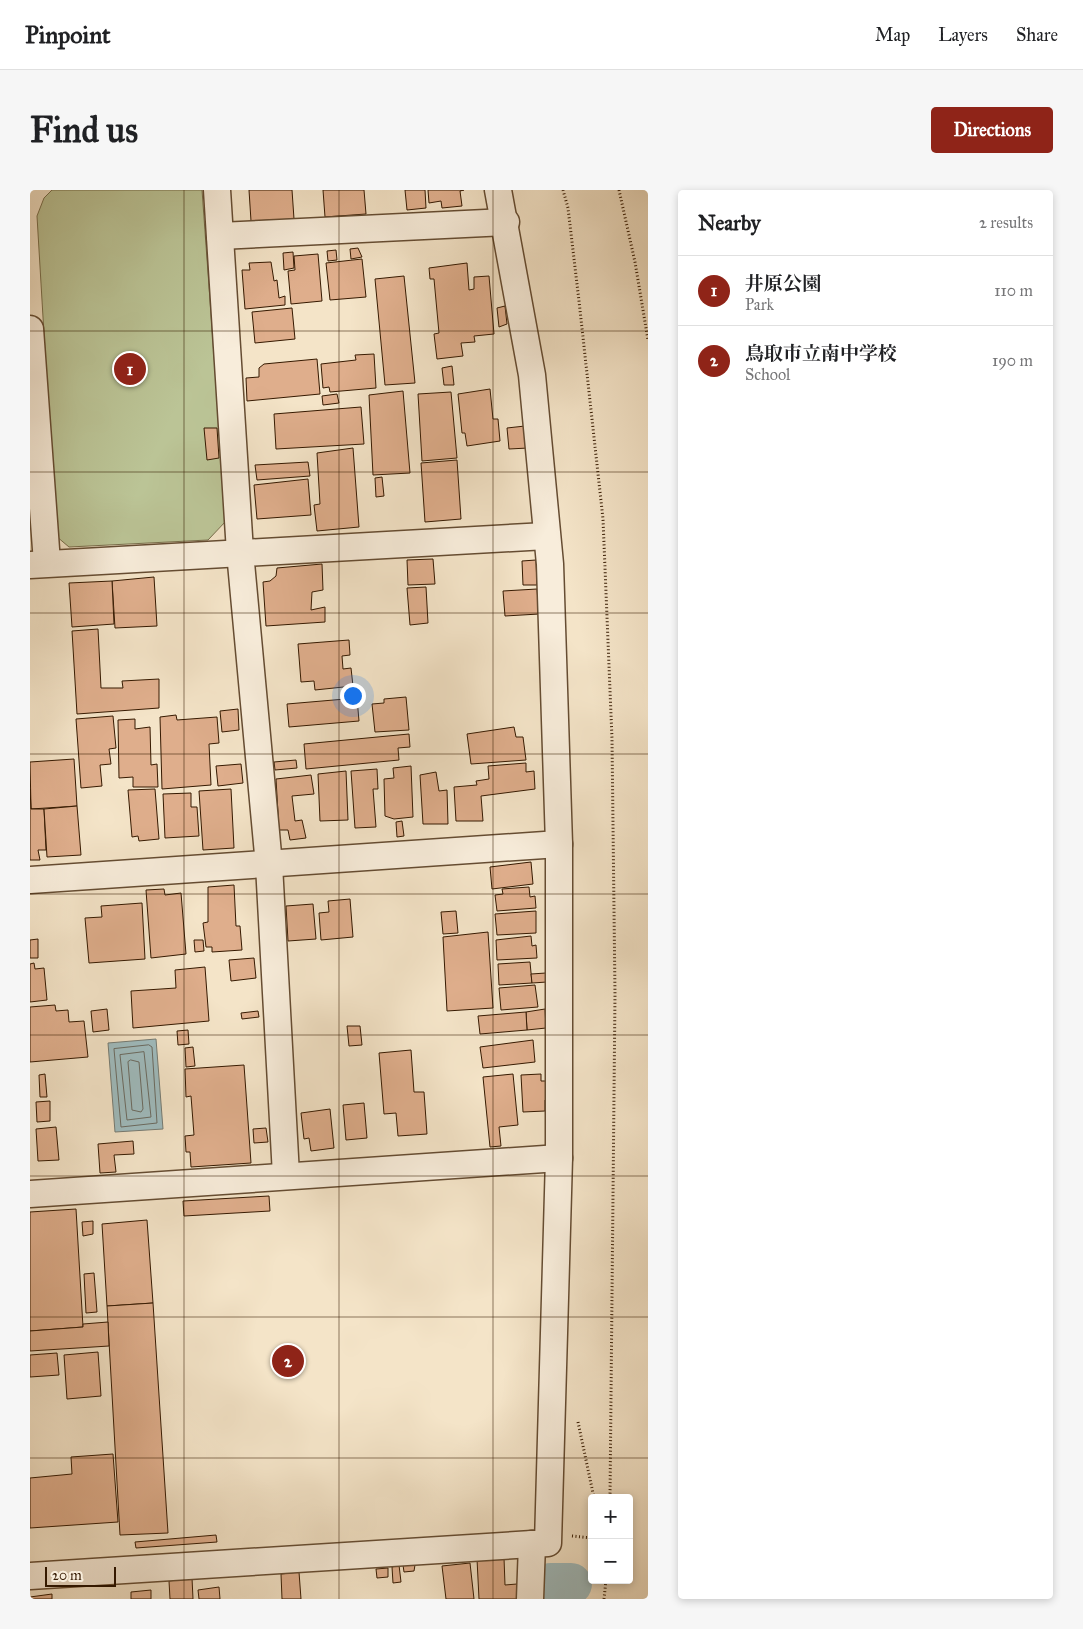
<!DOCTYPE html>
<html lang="en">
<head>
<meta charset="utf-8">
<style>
	:root { --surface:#fff; --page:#f6f6f6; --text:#202124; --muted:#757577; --line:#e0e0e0; --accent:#8f2418 }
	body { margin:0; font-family:"IM FELL Great Primer","Noto Serif JP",serif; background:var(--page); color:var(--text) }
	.controls { position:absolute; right:15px; bottom:15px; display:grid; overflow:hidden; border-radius:5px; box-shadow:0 2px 8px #0003 }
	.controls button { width:45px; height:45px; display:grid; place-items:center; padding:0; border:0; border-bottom:1px solid var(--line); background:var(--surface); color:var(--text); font:25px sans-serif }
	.scale { position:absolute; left:15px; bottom:12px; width:71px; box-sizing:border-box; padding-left:5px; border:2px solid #351900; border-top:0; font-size:14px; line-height:18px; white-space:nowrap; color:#351900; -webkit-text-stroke:4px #f8eddb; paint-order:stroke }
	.you { position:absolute; left:322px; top:505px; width:18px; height:18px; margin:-12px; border:4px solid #fff; border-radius:50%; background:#1a73e8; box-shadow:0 0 0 8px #1a73e833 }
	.badge { display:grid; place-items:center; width:32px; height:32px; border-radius:50%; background:var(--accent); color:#fff; font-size:16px; font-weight:700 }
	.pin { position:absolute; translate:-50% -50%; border:2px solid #fff; box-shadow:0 1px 5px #0006 }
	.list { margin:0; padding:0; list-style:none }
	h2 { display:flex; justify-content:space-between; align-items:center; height:65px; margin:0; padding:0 20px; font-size:21px }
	h2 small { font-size:16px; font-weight:400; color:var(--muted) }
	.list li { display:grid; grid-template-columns:32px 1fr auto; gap:15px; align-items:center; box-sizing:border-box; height:70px; padding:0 20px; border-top:1px solid var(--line) }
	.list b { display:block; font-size:19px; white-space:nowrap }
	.list p { margin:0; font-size:16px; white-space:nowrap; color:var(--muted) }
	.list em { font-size:16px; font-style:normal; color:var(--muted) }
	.map { position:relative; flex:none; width:618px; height:1409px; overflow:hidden; border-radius:5px }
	header { display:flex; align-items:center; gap:30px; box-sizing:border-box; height:70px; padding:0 25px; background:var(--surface); border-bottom:1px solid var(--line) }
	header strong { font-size:24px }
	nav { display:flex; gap:28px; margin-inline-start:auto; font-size:18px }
	.intro { display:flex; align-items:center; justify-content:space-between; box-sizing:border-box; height:120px; padding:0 30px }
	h1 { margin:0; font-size:35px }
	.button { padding:12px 22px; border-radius:5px; background:var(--accent); color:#fff; font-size:18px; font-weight:700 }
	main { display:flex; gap:30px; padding:0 30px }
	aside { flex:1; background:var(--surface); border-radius:5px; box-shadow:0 2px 8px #0003 }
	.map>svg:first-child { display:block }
</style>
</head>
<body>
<header>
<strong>Pinpoint</strong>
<nav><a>Map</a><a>Layers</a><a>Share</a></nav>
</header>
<div class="intro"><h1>Find us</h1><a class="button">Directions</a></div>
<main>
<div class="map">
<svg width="618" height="1409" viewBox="0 0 618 1409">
	<rect width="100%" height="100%" fill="#f4e4c8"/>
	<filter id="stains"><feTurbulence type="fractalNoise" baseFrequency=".004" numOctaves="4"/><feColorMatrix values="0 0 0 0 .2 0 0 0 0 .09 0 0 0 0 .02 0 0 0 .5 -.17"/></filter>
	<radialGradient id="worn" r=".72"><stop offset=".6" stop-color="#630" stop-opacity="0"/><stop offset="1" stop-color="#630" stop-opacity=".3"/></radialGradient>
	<!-- green -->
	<polygon fill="#bbc496" stroke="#786e4b" points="22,0 172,0 196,331 178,350 39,357 26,346 7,26 14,8"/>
	<!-- water -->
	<polygon fill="#9fbcbf" stroke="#757b73" points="126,849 133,939 85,942 78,853"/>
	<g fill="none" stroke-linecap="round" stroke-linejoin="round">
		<!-- shore -->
		<g stroke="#6a6a60" stroke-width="1">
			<polygon points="119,855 122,857 127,933 91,937 84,859"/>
			<polygon points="114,862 121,927 97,930 90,865"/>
			<polygon points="101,870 109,872 113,919 111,922 102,920 98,872"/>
		</g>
		<!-- river -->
		<polyline stroke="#9fbcbf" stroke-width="42" points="520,1409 521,1394 541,1394"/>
	</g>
	<!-- building -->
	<g fill="#dfae8c" stroke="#351900">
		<polygon points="219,0 262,0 264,29 221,31"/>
		<polygon points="293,0 334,0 336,24 295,27"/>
		<polygon points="375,0 395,0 396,18 377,20"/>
		<polygon points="398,0 434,0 430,1 432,16 412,18 411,11 399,13"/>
		<polygon points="328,58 332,67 321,69 320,59"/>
		<polygon points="306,60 307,70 298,71 297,61"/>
		<polygon points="263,62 264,78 254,80 253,63"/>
		<polygon points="288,64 292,111 261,114 258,81 265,80 264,66"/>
		<polygon points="332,69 336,107 300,110 296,73"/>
		<polygon points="241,72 244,91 247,90 249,108 255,106 255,115 215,119 212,80 220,80 219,73"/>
		<polygon points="437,73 439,100 444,99 444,87 459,86 464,144 444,146 445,152 431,153 433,166 407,169 404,144 409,143 404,89 400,89 399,78"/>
		<polygon points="374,86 385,193 355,195 345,89"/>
		<polygon points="475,116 477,134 469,137 467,118"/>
		<polygon points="262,118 265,149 225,153 222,122"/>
		<polygon points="344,164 346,198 300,202 299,197 293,198 291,174 326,170 325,165"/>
		<polygon points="287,169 290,204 217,211 216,188 229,187 229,178 234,174"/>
		<polygon points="422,176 424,195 414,195 412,178"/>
		<polygon points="460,199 463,229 468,229 470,251 437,256 435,243 432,243 428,204"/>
		<polygon points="373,201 380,283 343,285 339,205"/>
		<polygon points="421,202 427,268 392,271 388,204"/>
		<polygon points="307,204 309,213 293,215 292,206"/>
		<polygon points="331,217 334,254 246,259 244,224"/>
		<polygon points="495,236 498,258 479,259 477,238"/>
		<polygon points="174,238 187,238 189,268 177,270"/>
		<polygon points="323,258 329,337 287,341 284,315 290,314 287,263"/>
		<polygon points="427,270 431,329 395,332 391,273"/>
		<polygon points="278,272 280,286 227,290 225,275"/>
		<polygon points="352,287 354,306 346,307 345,288"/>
		<polygon points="278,289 281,325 227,329 224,295"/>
		<polygon points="403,369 405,394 378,395 377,370"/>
		<polygon points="506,370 507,395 493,395 492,371"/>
		<polygon points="292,374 293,400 282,402 281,420 295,417 295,432 236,436 233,392 240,391 246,386 247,378"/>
		<polygon points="124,387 127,436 85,438 82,391"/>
		<polygon points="82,391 84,434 42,437 39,393"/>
		<polygon points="396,397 398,433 380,435 377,398"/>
		<polygon points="507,399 509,424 475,426 473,401"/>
		<polygon points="68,439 71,498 93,498 92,491 129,489 129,518 47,524 42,441"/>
		<polygon points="319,450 320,465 312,466 313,479 321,478 323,496 285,500 284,491 271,492 268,454"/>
		<polygon points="376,507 379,540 345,542 342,514 354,513 354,509"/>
		<polygon points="327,508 329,531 259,537 257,514"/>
		<polygon points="208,519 209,540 192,542 190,521"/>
		<polygon points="146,525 147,530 187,527 189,553 179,554 181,595 132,599 130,527"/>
		<polygon points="83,526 86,558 79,559 81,574 70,575 72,596 51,598 46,529"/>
		<polygon points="105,529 105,539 120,537 121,575 127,574 128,597 103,597 103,587 89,588 88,530"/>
		<polygon points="484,537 486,547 493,547 496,570 441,574 437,544"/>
		<polygon points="379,544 380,557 368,558 369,570 276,579 274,554"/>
		<polygon points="44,569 47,616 1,619 0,572"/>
		<polygon points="266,570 267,578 245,580 244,572"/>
		<polygon points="496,573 496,582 504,581 505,599 451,606 453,631 426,631 424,597 447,595 446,591 459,589 458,576"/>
		<polygon points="211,574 213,593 188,596 186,576"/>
		<polygon points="381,576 383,627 364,629 355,626 354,589 364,588 363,578"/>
		<polygon points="347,579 348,599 343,599 346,637 325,638 321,581"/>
		<polygon points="316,581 318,630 290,631 288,584"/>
		<polygon points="406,582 409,601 417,600 418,634 393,634 390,585"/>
		<polygon points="281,585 284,604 262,606 265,631 272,630 276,648 260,650 258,640 249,640 246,589"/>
		<polygon points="0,599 1,619 14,619 16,660 8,660 10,670 0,670"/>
		<polygon points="125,599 129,649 109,651 108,646 102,647 98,600"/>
		<polygon points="201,599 204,658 173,660 169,601"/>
		<polygon points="161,603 161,617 167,617 169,646 135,648 133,604"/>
		<polygon points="47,616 51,665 17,667 14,619"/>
		<polygon points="372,631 374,646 367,647 366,632"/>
		<polygon points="501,672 503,694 462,699 460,677"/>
		<polygon points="204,695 206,736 210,736 212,760 182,762 182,757 176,757 173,733 178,732 178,697"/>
		<polygon points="499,697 500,707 505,706 506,718 467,721 465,705 473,704 472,699"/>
		<polygon points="134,699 135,705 151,703 156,764 121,768 116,700"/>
		<polygon points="320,709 323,747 291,750 289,723 299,722 298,711"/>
		<polygon points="112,713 115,769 59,773 55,728 72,727 71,716"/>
		<polygon points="283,714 286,749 258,751 256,716"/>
		<polygon points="426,721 428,743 413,744 411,722"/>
		<polygon points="506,721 506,743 467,745 465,724"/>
		<polygon points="458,742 463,818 417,821 413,747"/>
		<polygon points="501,746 502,756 506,755 507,768 467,770 466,750"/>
		<polygon points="8,749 8,768 0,768 0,750"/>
		<polygon points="164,750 173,750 174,761 165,762"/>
		<polygon points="224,768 226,788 201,791 199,770"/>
		<polygon points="500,772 502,793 469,795 468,774"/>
		<polygon points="4,773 5,779 14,778 17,810 0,812 0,774"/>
		<polygon points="175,777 179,831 103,838 101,801 146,798 145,780"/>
		<polygon points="516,783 517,792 502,793 501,784"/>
		<polygon points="505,795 508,817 471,820 469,798"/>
		<polygon points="25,815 26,821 38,820 39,832 54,831 58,867 0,872 0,817"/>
		<polygon points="77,819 79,840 63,842 61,821"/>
		<polygon points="515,819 516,838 497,840 496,822"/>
		<polygon points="228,821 229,827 212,829 211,823"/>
		<polygon points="496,822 497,840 450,844 448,826"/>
		<polygon points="317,836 330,836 332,855 319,856"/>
		<polygon points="158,840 159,854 148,855 147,841"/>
		<polygon points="503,850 505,872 453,878 450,857"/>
		<polygon points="163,857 165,876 156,877 155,858"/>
		<polygon points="381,860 384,902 394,902 397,944 368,946 366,923 354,924 349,863"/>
		<polygon points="214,875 221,973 161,977 160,962 156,962 155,946 164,945 161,906 156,907 155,879"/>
		<polygon points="15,884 17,907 10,907 9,885"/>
		<polygon points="483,884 488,935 469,937 471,956 460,957 453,887"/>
		<polygon points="511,884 511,891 518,891 518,910 515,910 515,921 493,922 491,885"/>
		<polygon points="20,911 20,931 7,932 6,912"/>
		<polygon points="334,913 337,948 316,950 313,915"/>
		<polygon points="300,919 304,958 281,961 279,948 274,949 271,923"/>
		<polygon points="26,937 29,970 8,971 6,939"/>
		<polygon points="236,938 238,952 224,953 223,939"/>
		<polygon points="103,951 104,964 84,965 86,982 70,983 68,954"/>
		<polygon points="239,1006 240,1021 154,1026 153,1011"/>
		<polygon points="46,1019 53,1137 0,1141 0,1022"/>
		<polygon points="117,1030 123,1113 77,1116 72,1034"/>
		<polygon points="63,1031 63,1044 53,1046 52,1032"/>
		<polygon points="64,1083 67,1122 56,1123 54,1084"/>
		<polygon points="123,1113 138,1343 90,1345 77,1116"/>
		<polygon points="78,1132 79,1156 0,1161 0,1141 53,1137 53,1134"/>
		<polygon points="68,1162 71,1206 37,1209 34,1165"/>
		<polygon points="27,1163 29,1185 0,1187 0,1165"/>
		<polygon points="83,1264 88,1332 0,1338 0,1288 42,1284 41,1267"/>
		<polygon points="186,1345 187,1352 106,1358 105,1352"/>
		<polygon points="474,1368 475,1395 487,1394 487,1409 449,1409 447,1369"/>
		<polygon points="440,1373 444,1409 416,1409 412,1376"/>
		<polygon points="369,1375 371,1392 363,1393 362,1377"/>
		<polygon points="373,1375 385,1375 384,1381 374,1382"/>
		<polygon points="358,1378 358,1387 347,1388 346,1379"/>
		<polygon points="269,1382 271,1409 252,1409 251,1384"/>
		<polygon points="162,1388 163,1409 140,1409 139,1391"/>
		<polygon points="189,1397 190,1409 169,1409 168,1400"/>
		<polygon points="121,1400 121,1409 101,1409 101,1402"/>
		<polygon points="22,1404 22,1409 0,1409 0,1407"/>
	</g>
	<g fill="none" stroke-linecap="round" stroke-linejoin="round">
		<!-- minor casing -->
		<g stroke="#654c32" stroke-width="29">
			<g id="minor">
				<polyline points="187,0 210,362 239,675 256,985"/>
				<polyline points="190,46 476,32"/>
				<polyline points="0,139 17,373"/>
				<polyline points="0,375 516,346"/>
				<polyline points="0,690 529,654"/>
				<polyline points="0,1004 529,968"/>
				<polyline points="0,1386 518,1353 529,968 529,654 520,374 502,185 468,0"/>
				<polyline points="500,1409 502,1354"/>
			</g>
		</g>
		<!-- path -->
		<g stroke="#351900" stroke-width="3" stroke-dasharray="1 2.5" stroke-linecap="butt">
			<polyline points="533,0 538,18 549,111 573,329 582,549 585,804 580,1308"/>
			<polyline points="589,0 605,72 618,150"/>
			<polyline points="548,1232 564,1308"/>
			<polyline points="542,1346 562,1348"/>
			<polyline points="574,1409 576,1390"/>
		</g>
		<!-- minor -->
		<use href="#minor" stroke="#f8eddb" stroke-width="26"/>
	</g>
	<!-- grid -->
	<path fill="none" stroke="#351900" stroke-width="1" stroke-opacity="0.55" d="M 154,0 L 154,1409M 309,0 L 309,1409M 463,0 L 463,1409M 0,141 L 618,141M 0,282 L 618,282M 0,423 L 618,423M 0,564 L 618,564M 0,704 L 618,704M 0,845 L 618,845M 0,986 L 618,986M 0,1127 L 618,1127M 0,1268 L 618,1268"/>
	<rect width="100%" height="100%" filter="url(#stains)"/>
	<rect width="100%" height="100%" fill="url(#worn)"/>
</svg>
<div class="controls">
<button>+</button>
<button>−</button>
</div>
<div class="scale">20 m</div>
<div class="you"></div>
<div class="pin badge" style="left:100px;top:179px">1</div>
<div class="pin badge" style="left:258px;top:1171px">2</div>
</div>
<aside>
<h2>Nearby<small>2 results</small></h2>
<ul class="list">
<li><span class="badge">1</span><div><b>井原公園</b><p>Park</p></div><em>110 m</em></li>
<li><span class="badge">2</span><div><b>鳥取市立南中学校</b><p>School</p></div><em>190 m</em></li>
</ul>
</aside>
</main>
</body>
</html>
